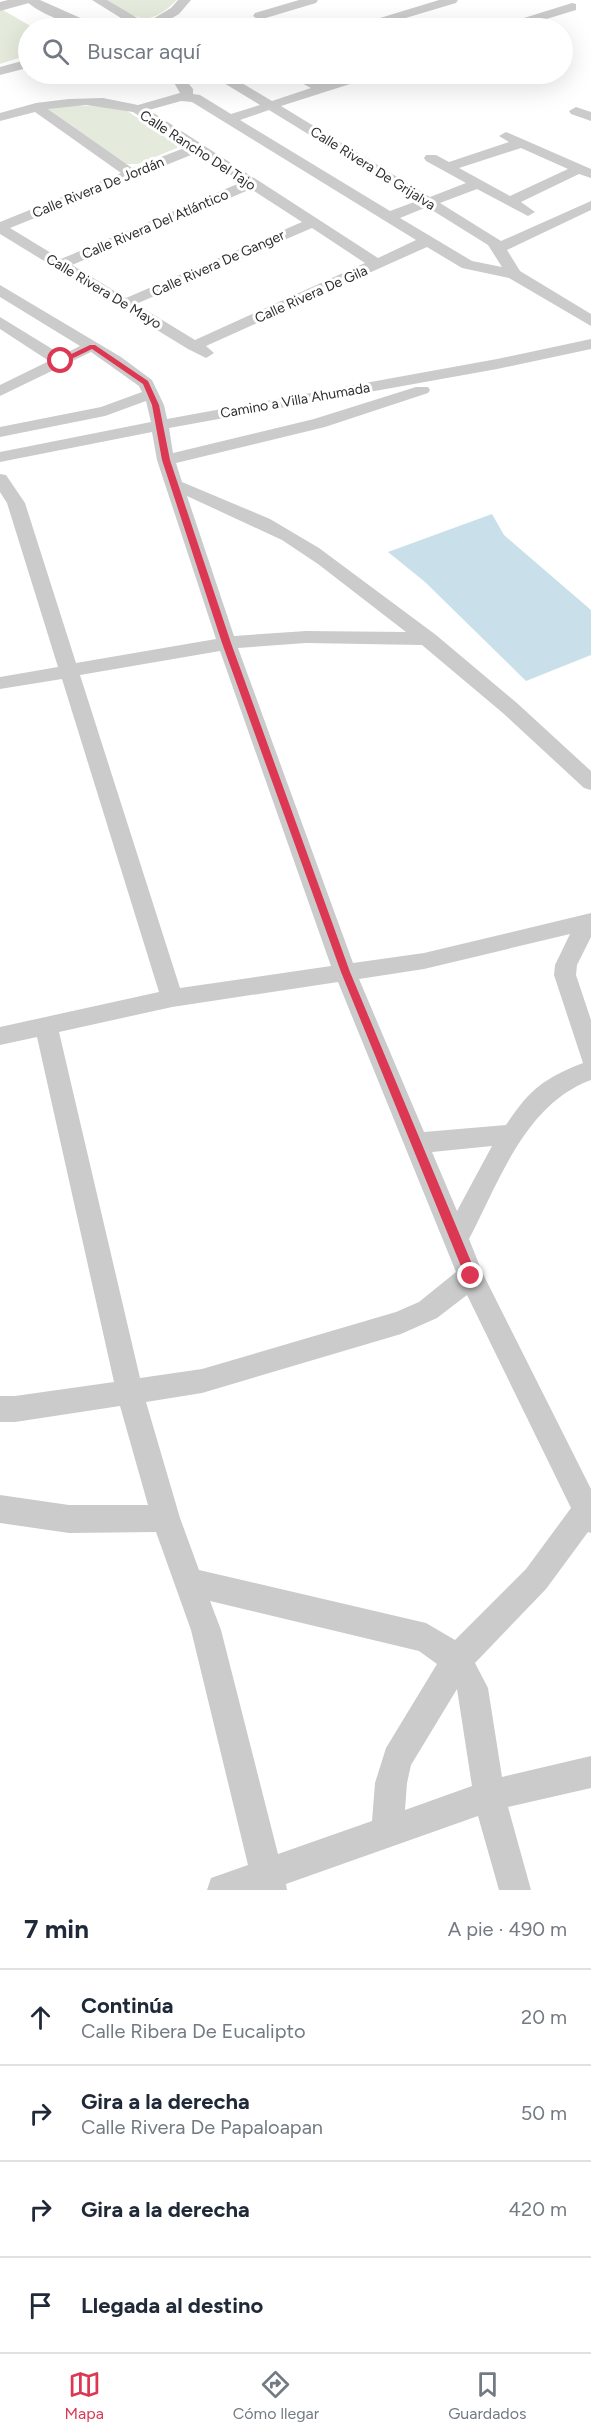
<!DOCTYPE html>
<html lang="es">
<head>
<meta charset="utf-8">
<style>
	:root { --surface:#fff; --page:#f6f6f7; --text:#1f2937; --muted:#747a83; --line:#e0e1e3; --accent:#dc3853 }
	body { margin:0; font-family:Figtree,sans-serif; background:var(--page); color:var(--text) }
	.stop { position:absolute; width:18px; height:18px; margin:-14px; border:4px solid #dc3853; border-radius:50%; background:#fff }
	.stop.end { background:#dc3853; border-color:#fff; box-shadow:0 2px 6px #0008 }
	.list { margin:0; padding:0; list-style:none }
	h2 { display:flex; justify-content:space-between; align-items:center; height:78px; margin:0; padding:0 24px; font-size:26px }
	h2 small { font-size:20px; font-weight:400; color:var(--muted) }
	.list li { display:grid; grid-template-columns:39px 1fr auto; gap:18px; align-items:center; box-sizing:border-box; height:96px; padding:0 24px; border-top:2px solid var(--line) }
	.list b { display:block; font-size:22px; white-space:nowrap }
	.list p { margin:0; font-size:20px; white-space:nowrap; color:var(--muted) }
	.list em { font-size:20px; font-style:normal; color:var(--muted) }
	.icon { flex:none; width:33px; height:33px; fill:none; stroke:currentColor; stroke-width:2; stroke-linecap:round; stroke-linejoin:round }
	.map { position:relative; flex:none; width:591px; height:1890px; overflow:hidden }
	.search { position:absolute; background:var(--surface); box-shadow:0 6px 24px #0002; left:18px; right:18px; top:18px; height:66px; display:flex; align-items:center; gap:15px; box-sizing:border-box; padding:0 21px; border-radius:33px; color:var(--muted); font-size:22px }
	.sheet { height:462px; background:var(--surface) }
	nav { display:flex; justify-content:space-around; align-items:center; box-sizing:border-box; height:84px; border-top:2px solid var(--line); background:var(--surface); font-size:16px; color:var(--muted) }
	nav a { display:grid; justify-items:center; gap:3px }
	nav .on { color:var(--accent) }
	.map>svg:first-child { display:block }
</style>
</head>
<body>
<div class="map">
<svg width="591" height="1890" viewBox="0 0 591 1890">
	<rect width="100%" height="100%" fill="#fff"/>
	<!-- green -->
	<g fill="#e5ebdc">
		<path d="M 106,0 L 177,0 C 146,30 138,18 106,0 Z"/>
		<polygon points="0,10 3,10 34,28 28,28 28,55 0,64"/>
		<polygon points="70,105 123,108 177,145 177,148 138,164 125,164 47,108"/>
	</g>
	<!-- water -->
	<polygon fill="#c9e0ea" points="492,514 504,535 591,610 591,655 526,681 425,582 388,552"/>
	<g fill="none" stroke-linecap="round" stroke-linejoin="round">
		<!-- minor -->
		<g fill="#cbcbcb" fill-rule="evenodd">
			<path d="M 25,0 L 40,0 L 103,28 C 82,30 41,16 25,0 Z"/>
			<polygon points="92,0 107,0 146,23 171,8 178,0 191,0 179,14 155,28 137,28"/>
			<polygon points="299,0 318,0 316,3 259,20 253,16 255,13"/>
			<polygon points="439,0 458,0 456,3 372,28 355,28 357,25"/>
			<polygon points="572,3 576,4 576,10 517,28 500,28 502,25"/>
			<polygon points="22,61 28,65 27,68 0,75 0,67"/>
			<path d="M 169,74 L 181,74 L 193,89 L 193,94 L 200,95 L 231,114 L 260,105 L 214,77 L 213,74 L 227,74 L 272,101 L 311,88 L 290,77 L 289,74 L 304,74 L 323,84 L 355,74 L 373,74 L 372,77 L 281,106 L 430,197 L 466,183 L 426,161 L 424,158 L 426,155 L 436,155 L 449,162 L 509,142 L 499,136 L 506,132 L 591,169 L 591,178 L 579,174 L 521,202 L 535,212 L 528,216 L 477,189 L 440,203 L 501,241 L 591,201 L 591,210 L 507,250 L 520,271 L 591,314 L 591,326 L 509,278 L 462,268 L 427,247 L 206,346 L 214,353 L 206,358 L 188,349 L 0,234 L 0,222 L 121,173 L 35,112 L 0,121 L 0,113 L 36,103 L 69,99 L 103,98 L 138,105 L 180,93 ZM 181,101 L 192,102 L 416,240 L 378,258 L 149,110 ZM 86,105 L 133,112 L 187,147 L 132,168 L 48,109 ZM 269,110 L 417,201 L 390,211 L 240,120 ZM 521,148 L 568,169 L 510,196 L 459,168 ZM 196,153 L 242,182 L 61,259 L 10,228 ZM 251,189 L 302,222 L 126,298 L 72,265 ZM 427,207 L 488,245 L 502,267 L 472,261 L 400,218 ZM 312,228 L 365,263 L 195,340 L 136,304 Z"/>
			<polygon points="576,107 591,112 591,121 571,114 569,111"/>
			<path d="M 0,285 L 121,357 L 152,380 L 164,405 L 167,419 L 497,359 L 591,339 L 591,349 L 497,369 L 169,428 L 173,453 L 314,419 L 416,387 L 428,387 L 430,390 L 428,393 L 325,427 L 176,463 L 182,482 L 270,519 L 319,548 L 436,635 L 518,704 L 591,771 L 591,790 L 584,788 L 504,714 L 422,645 L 306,643 L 238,648 L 353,963 L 424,953 L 591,913 L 591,937 L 577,965 L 576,975 L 591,1020 L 591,1080 C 525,1104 499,1182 469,1239 L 483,1274 L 591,1489 L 591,1533 L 588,1532 L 546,1589 L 475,1663 L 488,1688 L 502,1777 L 591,1756 L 591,1788 L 508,1807 L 531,1890 L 499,1890 L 478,1816 L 286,1884 L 287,1890 L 207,1890 L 211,1878 L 248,1865 L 191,1630 L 156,1532 L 69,1533 L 0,1523 L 0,1495 L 69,1505 L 148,1505 L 120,1406 L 15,1422 L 0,1422 L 0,1396 L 15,1396 L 114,1382 L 37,1037 L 0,1045 L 0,1027 L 159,992 L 62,679 L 0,689 L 0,677 L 58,667 L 7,503 L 0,492 L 0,474 L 6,475 L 25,503 L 76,663 L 216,639 L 157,460 L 152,432 L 0,462 L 0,452 L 151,422 L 146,401 L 105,416 L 0,437 L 0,427 L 101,407 L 142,392 L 139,386 L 91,352 L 0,396 L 0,385 L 49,361 L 0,329 L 0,317 L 62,355 L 80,346 L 0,297 ZM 187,496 L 282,540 L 318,564 L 406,632 L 306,631 L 234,636 ZM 220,651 L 331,966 L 180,988 L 80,675 ZM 570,934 L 555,965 L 554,975 L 583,1063 C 543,1079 530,1089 506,1125 L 424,1132 L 359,979 L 424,969 ZM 338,982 L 456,1272 L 419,1302 L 396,1312 L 202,1369 L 140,1378 L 59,1032 L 172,1007 ZM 492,1146 L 457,1211 L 432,1152 ZM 467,1295 L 571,1508 L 526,1569 L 455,1640 L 426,1623 L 199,1570 L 180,1518 L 146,1402 L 202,1393 L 401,1334 L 437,1318 ZM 210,1601 L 419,1651 L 437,1664 L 386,1748 L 375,1783 L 372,1821 L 278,1854 L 221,1630 ZM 457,1689 L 472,1786 L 405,1810 L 407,1783 L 411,1765 Z"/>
		</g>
		<!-- tertiary -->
		<polygon fill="#cbcbcb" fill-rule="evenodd" points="8,0 31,0 29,3 0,11 0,2"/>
	</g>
	<!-- route -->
	<polygon fill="#dc3853" points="90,345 95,345 148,381 159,405 170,460 231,643 350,972 477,1276 475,1280 467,1280 465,1276 341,972 222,643 162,460 152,405 143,384 92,349 63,363 57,361"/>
	<g text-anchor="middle" stroke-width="6" stroke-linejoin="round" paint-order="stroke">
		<!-- far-street labels -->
		<g font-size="14" fill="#2e2e2e" stroke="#fff">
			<text transform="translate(198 150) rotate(33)" y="5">Calle Rancho Del Tajo</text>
			<text transform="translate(373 168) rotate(32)" y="5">Calle Rivera De Grijalva</text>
			<text transform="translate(98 187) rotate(-22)" y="5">Calle Rivera De Jordán</text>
			<text transform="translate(155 224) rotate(-23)" y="5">Calle Rivera Del Atlántico</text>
			<text transform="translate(218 263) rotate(-24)" y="5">Calle Rivera De Ganger</text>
			<text transform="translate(104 291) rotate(31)" y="5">Calle Rivera De Mayo</text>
			<text transform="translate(311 294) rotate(-24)" y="5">Calle Rivera De Gila</text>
			<text transform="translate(295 400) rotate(-10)" y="5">Camino a Villa Ahumada</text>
		</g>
	</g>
</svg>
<div class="stop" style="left:61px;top:361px"></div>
<div class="stop end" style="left:471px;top:1276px"></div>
<div class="search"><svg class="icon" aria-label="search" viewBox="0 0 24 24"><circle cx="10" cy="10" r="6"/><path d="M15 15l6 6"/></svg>Buscar aquí</div>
</div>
<section class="sheet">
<h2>7 min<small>A pie · 490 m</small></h2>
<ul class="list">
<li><svg class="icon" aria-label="ahead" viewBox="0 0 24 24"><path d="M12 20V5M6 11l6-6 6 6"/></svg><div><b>Continúa</b><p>Calle Ribera De Eucalipto</p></div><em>20 m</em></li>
<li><svg class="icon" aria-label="right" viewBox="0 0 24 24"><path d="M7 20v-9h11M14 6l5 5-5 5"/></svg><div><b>Gira a la derecha</b><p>Calle Rivera De Papaloapan</p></div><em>50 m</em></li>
<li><svg class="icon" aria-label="right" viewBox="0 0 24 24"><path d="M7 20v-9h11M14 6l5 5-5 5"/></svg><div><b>Gira a la derecha</b></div><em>420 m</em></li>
<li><svg class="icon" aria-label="arrive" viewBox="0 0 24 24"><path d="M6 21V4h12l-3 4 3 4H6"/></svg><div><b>Llegada al destino</b></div></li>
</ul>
</section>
<nav>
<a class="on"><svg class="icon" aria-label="map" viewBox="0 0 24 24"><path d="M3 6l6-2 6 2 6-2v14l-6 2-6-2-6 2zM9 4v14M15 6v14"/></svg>Mapa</a>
<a><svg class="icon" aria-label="directions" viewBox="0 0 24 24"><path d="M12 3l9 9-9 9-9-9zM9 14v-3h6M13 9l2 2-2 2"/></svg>Cómo llegar</a>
<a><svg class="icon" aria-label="saved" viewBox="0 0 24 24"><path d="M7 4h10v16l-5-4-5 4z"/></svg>Guardados</a>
</nav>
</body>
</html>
